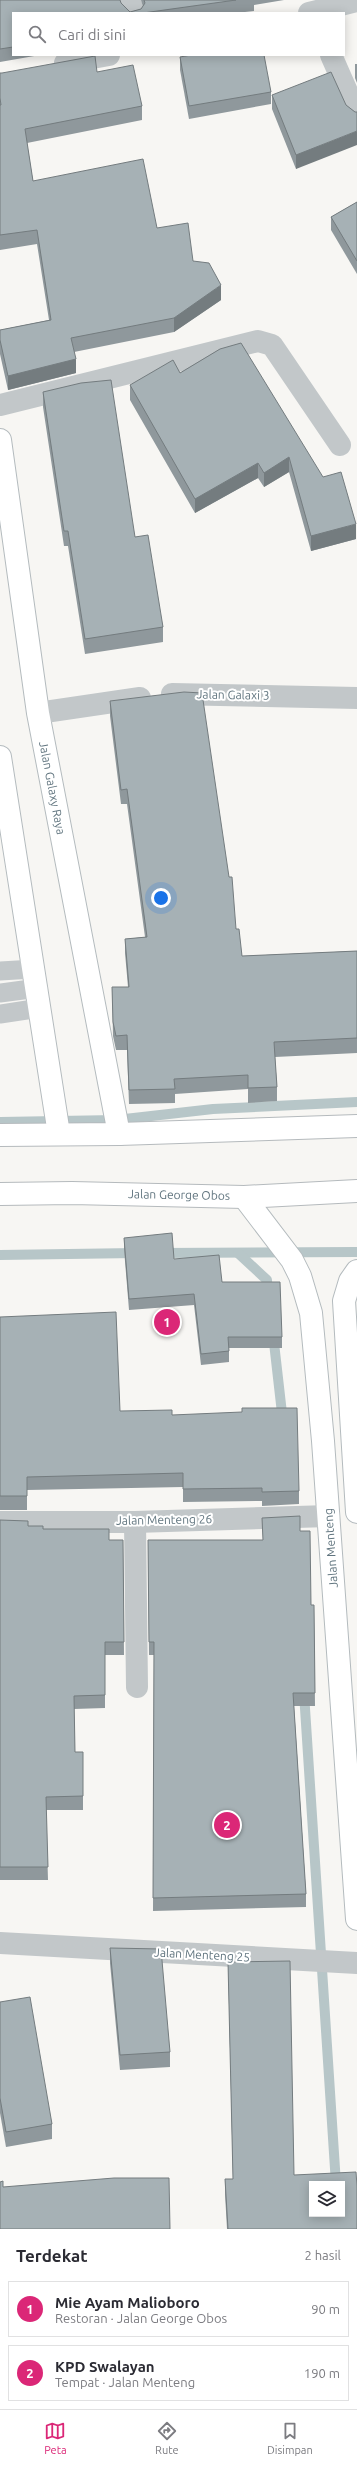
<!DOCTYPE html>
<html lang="id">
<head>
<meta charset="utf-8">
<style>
	:root { --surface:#fff; --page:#f2f2f3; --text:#2b2b33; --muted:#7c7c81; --line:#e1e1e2; --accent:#db2777 }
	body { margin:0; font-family:Ubuntu,sans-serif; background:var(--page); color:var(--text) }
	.controls { position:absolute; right:12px; bottom:12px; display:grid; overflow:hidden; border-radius:0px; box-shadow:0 2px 10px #0003 }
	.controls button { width:36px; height:36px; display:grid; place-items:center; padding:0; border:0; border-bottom:1px solid var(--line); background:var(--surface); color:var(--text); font:20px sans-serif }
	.you { position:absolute; left:161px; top:898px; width:14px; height:14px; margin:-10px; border:3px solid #fff; border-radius:50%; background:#1a73e8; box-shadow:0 0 0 6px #1a73e833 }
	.badge { display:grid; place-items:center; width:26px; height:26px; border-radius:50%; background:var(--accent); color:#fff; font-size:13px; font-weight:700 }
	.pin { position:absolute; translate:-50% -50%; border:2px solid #fff; box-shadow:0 1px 4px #0006 }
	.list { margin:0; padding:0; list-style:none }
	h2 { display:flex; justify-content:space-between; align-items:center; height:52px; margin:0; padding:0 16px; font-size:17px }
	h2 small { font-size:13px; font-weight:400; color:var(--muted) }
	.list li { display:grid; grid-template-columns:26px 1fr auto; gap:12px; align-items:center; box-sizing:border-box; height:56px; margin:0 8px 8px; padding:0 8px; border:1px solid var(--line); border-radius:0px }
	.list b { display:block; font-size:15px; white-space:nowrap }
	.list p { margin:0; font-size:13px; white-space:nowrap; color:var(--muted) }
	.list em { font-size:13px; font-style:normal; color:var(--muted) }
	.icon { flex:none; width:22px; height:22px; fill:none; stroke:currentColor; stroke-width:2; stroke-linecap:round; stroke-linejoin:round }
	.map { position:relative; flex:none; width:357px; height:2229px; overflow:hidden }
	.search { position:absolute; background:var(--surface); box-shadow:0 2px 10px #0003; left:12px; right:12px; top:12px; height:44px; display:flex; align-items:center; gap:10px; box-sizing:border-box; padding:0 14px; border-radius:0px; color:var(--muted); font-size:15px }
	.sheet { height:180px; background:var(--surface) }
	nav { display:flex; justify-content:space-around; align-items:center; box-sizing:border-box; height:56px; border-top:1px solid var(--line); background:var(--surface); font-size:11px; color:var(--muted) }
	nav a { display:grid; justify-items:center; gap:2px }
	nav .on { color:var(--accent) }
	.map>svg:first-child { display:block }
</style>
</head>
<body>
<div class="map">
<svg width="357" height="2229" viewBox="0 0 357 2229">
	<rect width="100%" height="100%" fill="#f7f6f3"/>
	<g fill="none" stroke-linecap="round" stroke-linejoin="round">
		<!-- stream -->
		<g stroke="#b7c6c8" stroke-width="10">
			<polyline points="0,1122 116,1120 213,1109 357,1102"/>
			<polyline points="160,1253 357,1252"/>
			<polyline points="238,1253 267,1280 268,1294"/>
			<polyline points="0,1255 136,1253"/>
			<polyline points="273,1334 283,1422"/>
			<polyline points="304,1693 336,2184"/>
		</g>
		<!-- secondary casing -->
		<g stroke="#b4bbbe" stroke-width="24">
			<g id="secondary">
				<polyline points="0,440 38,713 119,1134"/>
				<polyline points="0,757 59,1134"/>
				<polyline points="244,1197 292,1260 300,1276 311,1313 323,1441 357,1919"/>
				<polyline points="357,1271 350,1281 344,1301 357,1512"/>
			</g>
		</g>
		<!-- primary casing -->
		<g stroke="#b5babd" stroke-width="24">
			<g id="primary">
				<polyline points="0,1135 119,1134 357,1126"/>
				<polyline points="0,1194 72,1193 244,1197 357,1191"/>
			</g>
		</g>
		<!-- lane -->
		<g stroke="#c2c7c9" stroke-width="19">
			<polyline points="0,971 34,969"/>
			<polyline points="0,993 38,988"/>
			<polyline points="0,1014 40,1008"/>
		</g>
		<!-- street -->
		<g stroke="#c2c7c9" stroke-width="22">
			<polyline points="130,0 133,13"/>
			<polyline points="309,13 357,1"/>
			<polyline points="331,55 357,114"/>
			<polyline points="65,63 109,55"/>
			<polyline points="0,405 258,341 272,345 340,445"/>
			<polyline points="172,694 357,698"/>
			<polyline points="38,713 140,698"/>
			<polyline points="0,1522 135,1522 329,1516"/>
			<polyline points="135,1522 137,1687"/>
			<polyline points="0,1943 357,1963"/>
		</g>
		<!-- secondary -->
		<use href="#secondary" stroke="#fff" stroke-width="22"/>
		<!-- primary -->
		<use href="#primary" stroke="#fff" stroke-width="22"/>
	</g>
	<!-- wall -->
	<g fill="#8f989c">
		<polygon points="0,0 121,3 130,12 141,9 143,7 141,0 284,0 254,5 254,11 236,13 13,13 13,55 40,55 0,62"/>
		<polygon points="180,57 271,92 271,104 189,119 180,70"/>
		<polygon points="355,64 357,64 357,83 355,78"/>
		<polygon points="97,72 142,106 142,120 27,143 33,181 157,228 193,261 221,300 174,332 74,352 76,373 8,390 0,354 0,330 49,320 37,244 0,250 0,73"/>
		<polygon points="272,95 346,105 355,112 296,169 272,109"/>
		<polygon points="357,202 357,274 331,230 331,217"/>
		<polygon points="220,349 356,539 311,551 289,472 264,487 258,478 195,513 130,400 130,385 180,373"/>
		<polygon points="43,392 135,537 163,627 163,642 85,654 68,546 64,546 43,407"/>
		<polygon points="110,701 236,929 242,956 357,951 357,1053 275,1057 277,1087 277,1101 248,1103 248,1089 175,1094 175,1103 129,1104 127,1050 116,1050 113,1036 112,987 128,987 125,953 125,939 145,937 127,804 121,804 110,716"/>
		<polygon points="124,1238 174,1259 222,1282 282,1337 282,1348 229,1348 229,1362 201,1365 194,1305 129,1310 124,1249"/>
		<polygon points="0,1317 120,1411 172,1415 299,1491 299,1504 262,1506 262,1501 183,1502 183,1487 27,1490 27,1510 0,1510"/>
		<polygon points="262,1518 300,1531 311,1605 314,1605 315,1706 294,1706 306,1894 306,1907 153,1911 154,1655 149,1655 148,1540 263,1540"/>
		<polygon points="0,1520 43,1529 109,1540 123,1540 124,1655 105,1655 105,1708 74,1709 75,1752 83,1752 83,1810 46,1810 48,1880 0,1880"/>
		<polygon points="110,1948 170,2052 170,2067 120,2070 110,1963"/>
		<polygon points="228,1962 294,2175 357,2229 227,2229 225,2194 225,2179 233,2179"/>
		<polygon points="0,2002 52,2124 52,2139 6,2147 0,2113"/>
	</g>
	<!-- shaded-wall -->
	<g fill="#747c7f">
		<polygon points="357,131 357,145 296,169 296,155"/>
		<polygon points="221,285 221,300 174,332 174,318"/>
		<polygon points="76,359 76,373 8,390 8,376"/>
		<polygon points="289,457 289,472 264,487 264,473"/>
		<polygon points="258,463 258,478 195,513 195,499"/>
		<polygon points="356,524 356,539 311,551 311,536"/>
	</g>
	<!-- building -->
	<g fill="#a6b1b5" stroke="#747c7f" fill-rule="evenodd">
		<polygon points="0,0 120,0 121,3 130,12 141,9 145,3 144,0 236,0 143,13 13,13 13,47 0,49"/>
		<polygon points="191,55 264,55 271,92 189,106 180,57"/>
		<polygon points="95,56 97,72 133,65 142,106 25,129 33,181 143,159 157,228 188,223 193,261 209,263 221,285 174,318 71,338 76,359 8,376 0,340 0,330 51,320 37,230 0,235 0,105 1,105 0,98 0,73 2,73"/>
		<polygon points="331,72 346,105 355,112 357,112 357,131 296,155 272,95"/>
		<polygon points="357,202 357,261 331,217"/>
		<polygon points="241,343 323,477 341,472 356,524 311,536 289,457 264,473 258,463 195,499 130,385 173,360 180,373 220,349"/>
		<polygon points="111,380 135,537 148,535 163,627 85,639 68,531 64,531 43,392 81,383"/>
		<polygon points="184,692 202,693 229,877 232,877 236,929 239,929 242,956 357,951 357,1038 274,1042 277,1087 248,1088 248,1075 174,1079 175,1089 129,1090 127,1035 116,1036 113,1022 112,987 129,987 125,939 147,937 127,789 121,790 110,701"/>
		<polygon points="172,1233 174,1259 219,1255 222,1282 280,1282 282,1337 228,1337 229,1351 201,1354 194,1294 129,1299 124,1238"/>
		<polygon points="116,1312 120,1411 172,1410 172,1415 242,1412 242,1408 297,1408 299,1491 262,1492 262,1488 183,1489 183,1473 27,1477 27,1496 0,1496 0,1317"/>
		<polygon points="300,1516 300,1531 310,1531 311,1605 314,1605 315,1693 293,1693 306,1894 153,1898 154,1642 149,1642 148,1540 263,1540 262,1518"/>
		<polygon points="0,1520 28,1521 28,1526 43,1526 43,1529 109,1529 109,1540 123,1540 124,1642 105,1642 105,1695 74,1696 75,1752 83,1752 83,1796 46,1797 48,1867 0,1867"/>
		<polygon points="110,1948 161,1949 170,2052 120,2055"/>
		<path d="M 290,1961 L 294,2175 L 356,2172 L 357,2186 L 357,2229 L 228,2229 L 225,2179 L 233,2179 L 228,1962 ZM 312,2184 L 342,2184 L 342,2214 L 312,2214 Z"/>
		<polygon points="30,1997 52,2124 6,2132 0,2098 0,2002"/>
		<polygon points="114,2178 169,2178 170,2229 0,2229 0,2182 3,2181 3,2187"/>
	</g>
	<g text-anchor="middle" stroke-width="4" stroke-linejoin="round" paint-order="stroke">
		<!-- street labels -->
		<g font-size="12" fill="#61757f" stroke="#fff">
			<text transform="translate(233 695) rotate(1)" y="4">Jalan Galaxi 3</text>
			<text transform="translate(52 788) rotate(79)" y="4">Jalan Galaxy Raya</text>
			<text transform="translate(179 1195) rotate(1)" y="4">Jalan George Obos</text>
			<text transform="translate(164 1520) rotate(-1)" y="4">Jalan Menteng 26</text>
			<text transform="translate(331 1548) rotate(-94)" y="4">Jalan Menteng</text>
			<text transform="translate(202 1955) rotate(3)" y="4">Jalan Menteng 25</text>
		</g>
	</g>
</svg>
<div class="controls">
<button><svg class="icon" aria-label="layers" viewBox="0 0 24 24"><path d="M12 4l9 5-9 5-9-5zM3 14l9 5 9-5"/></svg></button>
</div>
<div class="you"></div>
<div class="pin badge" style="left:167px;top:1322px">1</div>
<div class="pin badge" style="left:227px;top:1825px">2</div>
<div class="search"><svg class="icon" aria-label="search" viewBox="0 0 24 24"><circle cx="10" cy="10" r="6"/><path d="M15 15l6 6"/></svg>Cari di sini</div>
</div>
<section class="sheet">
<h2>Terdekat<small>2 hasil</small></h2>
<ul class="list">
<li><span class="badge">1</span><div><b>Mie Ayam Malioboro</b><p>Restoran · Jalan George Obos</p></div><em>90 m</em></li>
<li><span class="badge">2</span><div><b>KPD Swalayan</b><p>Tempat · Jalan Menteng</p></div><em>190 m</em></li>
</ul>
</section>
<nav>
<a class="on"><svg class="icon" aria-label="map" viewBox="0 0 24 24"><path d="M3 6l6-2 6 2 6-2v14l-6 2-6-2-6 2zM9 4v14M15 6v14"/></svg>Peta</a>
<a><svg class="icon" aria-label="directions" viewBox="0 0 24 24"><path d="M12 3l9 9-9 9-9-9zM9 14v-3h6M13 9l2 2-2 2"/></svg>Rute</a>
<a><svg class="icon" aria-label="saved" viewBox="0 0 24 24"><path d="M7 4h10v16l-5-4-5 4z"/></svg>Disimpan</a>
</nav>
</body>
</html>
